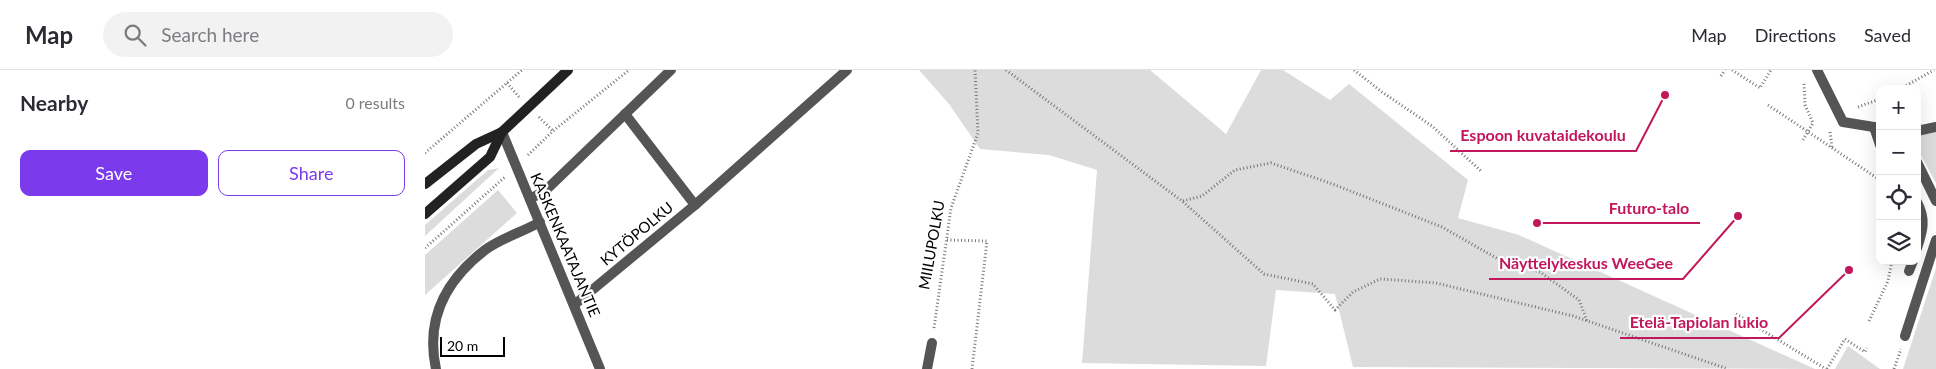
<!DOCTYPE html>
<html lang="en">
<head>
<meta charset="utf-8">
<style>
	:root { --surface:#fff; --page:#f2f2f3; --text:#2b2b33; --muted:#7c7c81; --line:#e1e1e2; --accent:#7c3aed }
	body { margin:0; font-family:Lato,sans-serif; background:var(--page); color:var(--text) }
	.controls { position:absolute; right:15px; top:15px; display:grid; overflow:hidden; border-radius:10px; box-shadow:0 5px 20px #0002 }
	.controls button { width:45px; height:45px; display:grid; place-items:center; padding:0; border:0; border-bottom:1px solid var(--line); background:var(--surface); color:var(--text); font:25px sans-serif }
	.scale { position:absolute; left:15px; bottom:12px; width:65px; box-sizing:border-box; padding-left:5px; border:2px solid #000; border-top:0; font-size:14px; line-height:18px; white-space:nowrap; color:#000; -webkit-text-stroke:4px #fff; paint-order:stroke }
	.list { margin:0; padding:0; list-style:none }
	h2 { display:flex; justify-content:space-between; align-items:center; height:65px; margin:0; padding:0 20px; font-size:21px }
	h2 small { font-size:16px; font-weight:400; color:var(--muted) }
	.actions { display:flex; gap:10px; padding:15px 20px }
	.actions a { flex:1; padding:11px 0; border:1px solid var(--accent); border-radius:10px; text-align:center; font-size:18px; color:var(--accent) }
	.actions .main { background:var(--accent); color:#fff }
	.icon { flex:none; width:28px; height:28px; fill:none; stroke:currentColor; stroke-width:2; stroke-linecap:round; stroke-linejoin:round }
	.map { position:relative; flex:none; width:1511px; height:299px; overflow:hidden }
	header { display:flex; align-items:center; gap:30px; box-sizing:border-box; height:70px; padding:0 25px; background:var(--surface); border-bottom:1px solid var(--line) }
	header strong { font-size:24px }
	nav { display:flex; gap:28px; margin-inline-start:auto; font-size:18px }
	.search { width:350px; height:45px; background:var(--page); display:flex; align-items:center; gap:12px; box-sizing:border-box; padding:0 18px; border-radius:28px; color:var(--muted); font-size:19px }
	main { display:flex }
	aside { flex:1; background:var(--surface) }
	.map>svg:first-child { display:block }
</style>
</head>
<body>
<header>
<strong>Map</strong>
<div class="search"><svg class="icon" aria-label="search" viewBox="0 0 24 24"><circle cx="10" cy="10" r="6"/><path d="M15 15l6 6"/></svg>Search here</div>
<nav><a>Map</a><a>Directions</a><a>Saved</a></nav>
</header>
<main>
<aside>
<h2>Nearby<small>0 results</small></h2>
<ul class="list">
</ul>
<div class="actions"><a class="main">Save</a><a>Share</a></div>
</aside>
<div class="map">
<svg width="1511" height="299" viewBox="0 0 1511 299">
	<rect width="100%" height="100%" fill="#fff"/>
	<!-- green -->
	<g fill="#dcdcdc">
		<polygon points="494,0 725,0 801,64 836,0 858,0 905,30 924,14 1043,110 1033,148 1094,165 1390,299 928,297 910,224 851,220 841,296 657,293 672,100 624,85 555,79 524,34"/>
		<polygon points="1511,62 1511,113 1492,78 1492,66"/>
		<polygon points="74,98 0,166 0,155 63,100"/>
		<polygon points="73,120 92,143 0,225 0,185"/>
		<polygon points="1511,198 1511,299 1478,299"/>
		<polygon points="1423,276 1455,299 1410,299"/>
	</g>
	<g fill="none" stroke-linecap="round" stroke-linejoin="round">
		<!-- path -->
		<g stroke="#777" stroke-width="3" stroke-dasharray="1 2.5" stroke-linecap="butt">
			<polyline points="581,0 757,131 839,204 888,214 910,240 928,222 955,209 1011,213 1148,246 1303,299"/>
			<polyline points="929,0 957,22 1007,56 1057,102"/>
			<polyline points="1307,0 1335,18 1346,0"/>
			<polyline points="1296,6 1300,0"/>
			<polyline points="82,13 94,27"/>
			<polyline points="1475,19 1509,0"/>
			<polyline points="1343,35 1455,110"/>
			<polyline points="1433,37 1455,29"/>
			<polyline points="114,47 128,61"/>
			<polyline points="1405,62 1407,77"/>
			<polyline points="1378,70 1388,53 1380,35 1379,13"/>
			<polyline points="0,83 97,0"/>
			<polyline points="103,85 128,61 204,0"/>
			<polyline points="758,131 777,126 810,100 846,93 905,113 1017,157 1073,189 1115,202 1154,230 1162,251"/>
			<polyline points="522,170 562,171 547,299"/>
			<polyline points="0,178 80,107"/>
			<polyline points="1311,244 1401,299"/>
			<polyline points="1444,251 1463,211 1467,191"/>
			<polyline points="509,258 526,138 553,63 550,0"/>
			<polyline points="1402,299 1420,269 1440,282 1442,278"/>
			<polyline points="1469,299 1476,279"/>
		</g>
		<!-- lane -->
		<g stroke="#555" stroke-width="10">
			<polyline points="200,44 270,135 422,0"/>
			<polyline points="1418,52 1455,58"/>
			<polyline points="1449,57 1455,75"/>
			<polyline points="1492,61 1511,57"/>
			<polyline points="1492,92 1511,131"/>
			<polyline points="105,129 121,120 246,0"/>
			<path d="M 1492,132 C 1501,149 1498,160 1492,178"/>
			<polyline points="1484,201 1488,191"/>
			<polyline points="1480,266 1511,170"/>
			<path d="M 11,299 C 0,248 21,210 60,180 C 76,168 98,162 115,152"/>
			<polyline points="502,299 507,273"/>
		</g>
		<!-- street -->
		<g stroke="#555" stroke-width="10">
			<polyline points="1392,0 1418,52"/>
			<polyline points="77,62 175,299"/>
			<polyline points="149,235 270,135"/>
		</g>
		<!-- secondary -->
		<g stroke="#222" stroke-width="10">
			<polyline points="0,114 51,74 77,62 143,0"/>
			<polyline points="0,144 65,87 77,62"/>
		</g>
	</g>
	<g text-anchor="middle" stroke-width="4.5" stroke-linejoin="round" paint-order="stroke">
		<!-- street labels -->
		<g font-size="15" fill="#000" stroke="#fff">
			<text transform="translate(212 164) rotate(-40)" y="5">KYTÖPOLKU</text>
			<text transform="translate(140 175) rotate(67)" y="5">KASKENKAATAJANTIE</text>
			<text transform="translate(507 175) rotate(-80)" y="5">MIILUPOLKU</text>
		</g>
	</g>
	<!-- callouts -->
	<path fill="none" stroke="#c2185b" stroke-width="2" d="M1240 25L1211 81H1025M1112 153L1174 153H1275M1313 146L1258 209H1064M1424 200L1354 268H1195"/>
	<g fill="#c2185b" stroke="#fff" stroke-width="2">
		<circle cx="1240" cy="25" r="5"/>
		<circle cx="1112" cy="153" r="5"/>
		<circle cx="1313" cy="146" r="5"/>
		<circle cx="1424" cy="200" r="5"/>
	</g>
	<g font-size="16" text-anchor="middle" font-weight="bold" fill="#c2185b" stroke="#fff" stroke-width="4.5" stroke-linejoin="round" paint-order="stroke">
		<text x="1118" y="71">Espoon kuvataidekoulu</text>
		<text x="1224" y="144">Futuro-talo</text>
		<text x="1161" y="199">Näyttelykeskus WeeGee</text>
		<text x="1274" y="258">Etelä-Tapiolan lukio</text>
	</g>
</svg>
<div class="controls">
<button>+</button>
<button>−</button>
<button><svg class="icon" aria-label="locate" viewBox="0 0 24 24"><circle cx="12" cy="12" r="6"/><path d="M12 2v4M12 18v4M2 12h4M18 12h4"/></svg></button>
<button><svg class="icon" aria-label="layers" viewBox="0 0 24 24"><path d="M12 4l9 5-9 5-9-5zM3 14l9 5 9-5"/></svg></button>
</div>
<div class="scale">20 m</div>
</div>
</main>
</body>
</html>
